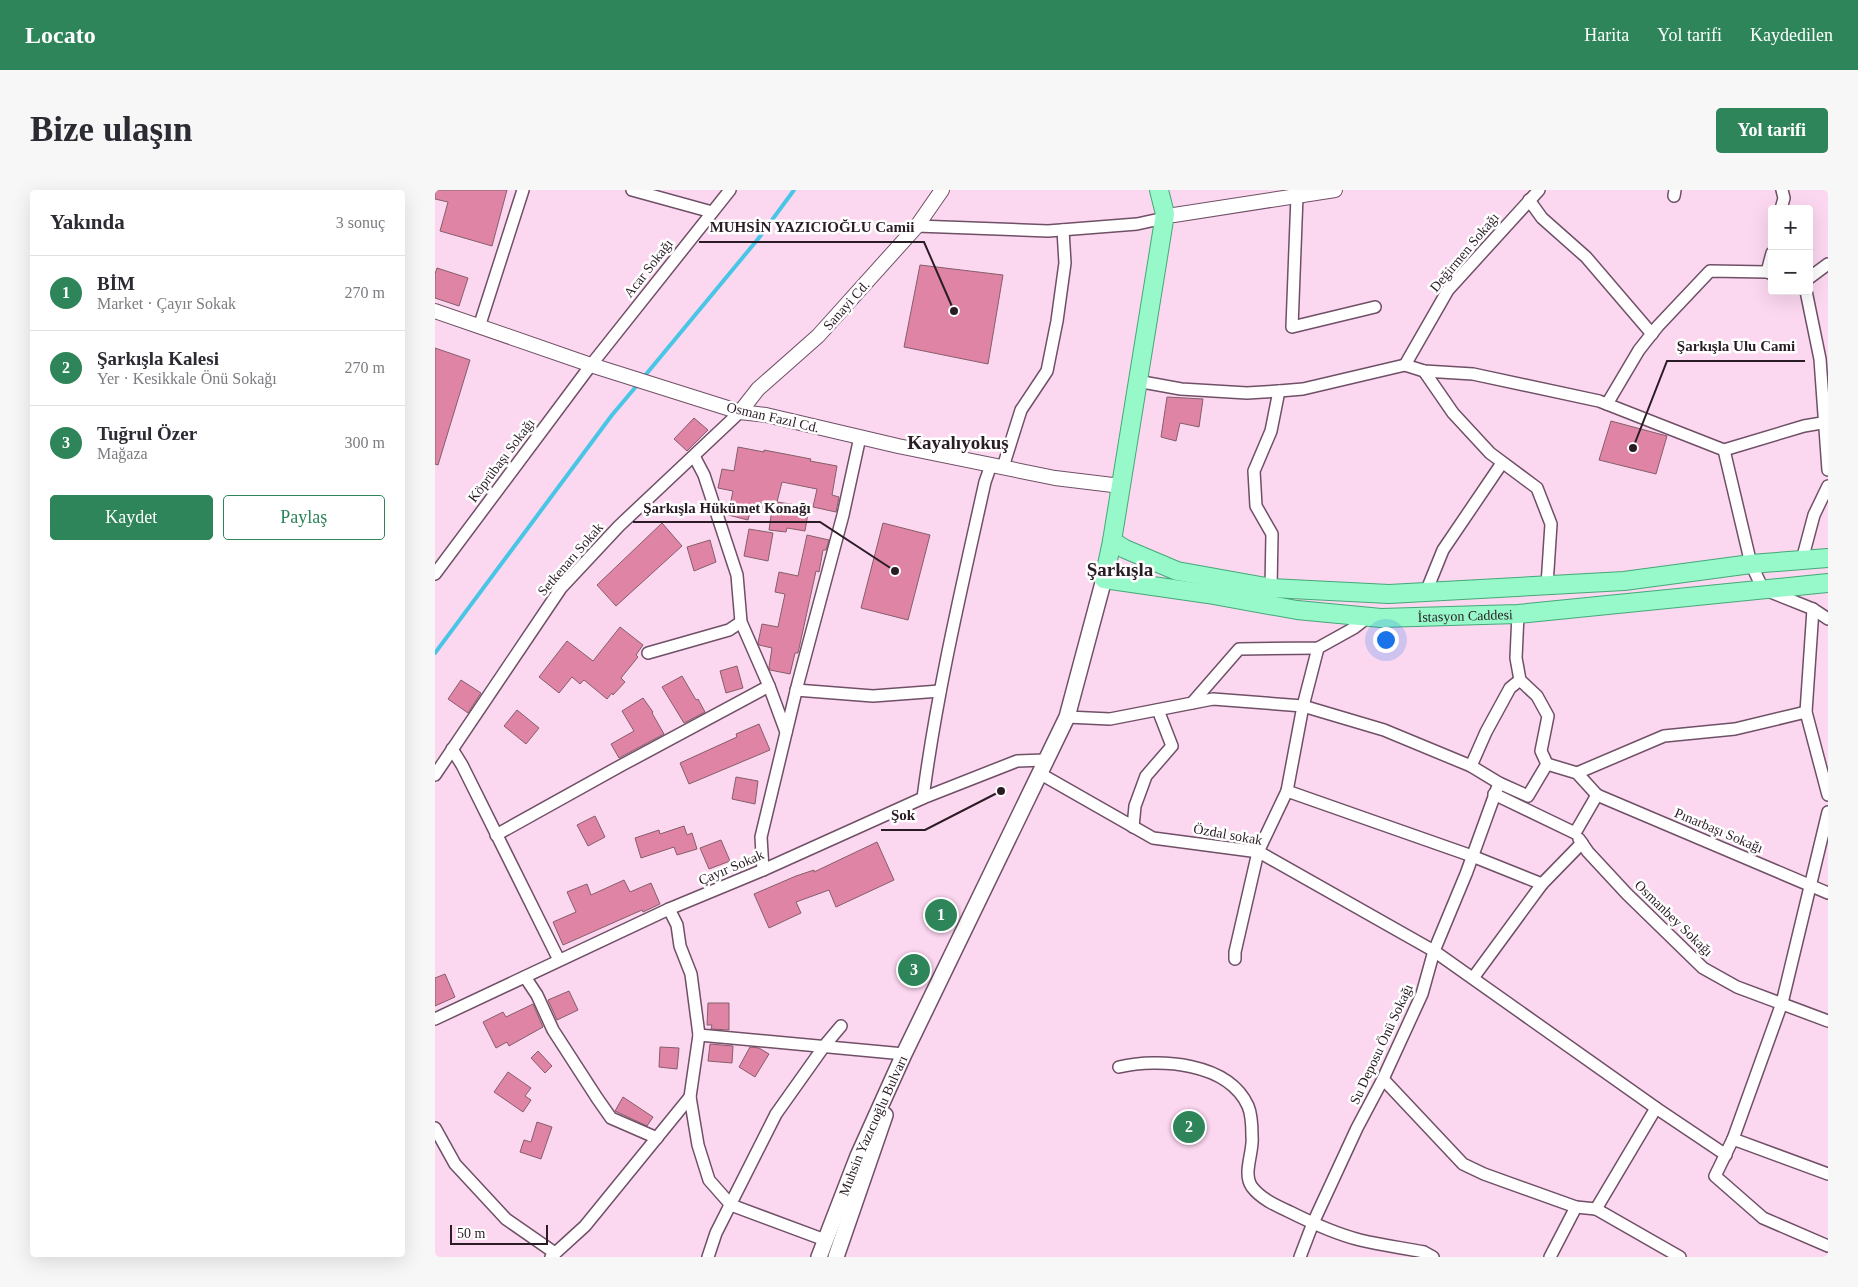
<!DOCTYPE html>
<html lang="tr">
<head>
<meta charset="utf-8">
<style>
	:root { --surface:#fff; --page:#f7f7f7; --text:#2b2b33; --muted:#7c7c81; --line:#e1e1e2; --accent:#2e855a }
	body { margin:0; font-family:"Times New Roman",serif; background:var(--page); color:var(--text) }
	.controls { position:absolute; right:15px; top:15px; display:grid; overflow:hidden; border-radius:5px; box-shadow:0 5px 20px #0002 }
	.controls button { width:45px; height:45px; display:grid; place-items:center; padding:0; border:0; border-bottom:1px solid var(--line); background:var(--surface); color:var(--text); font:25px sans-serif }
	.scale { position:absolute; left:15px; bottom:12px; width:98px; box-sizing:border-box; padding-left:5px; border:2px solid #2a1c25; border-top:0; font-size:14px; line-height:18px; white-space:nowrap; color:#2a1c25; -webkit-text-stroke:4px #fff; paint-order:stroke }
	.you { position:absolute; left:950px; top:449px; width:18px; height:18px; margin:-12px; border:4px solid #fff; border-radius:50%; background:#1a73e8; box-shadow:0 0 0 8px #1a73e833 }
	.badge { display:grid; place-items:center; width:32px; height:32px; border-radius:50%; background:var(--accent); color:#fff; font-size:16px; font-weight:700 }
	.pin { position:absolute; translate:-50% -50%; border:2px solid #fff; box-shadow:0 1px 5px #0006 }
	.list { margin:0; padding:0; list-style:none }
	h2 { display:flex; justify-content:space-between; align-items:center; height:65px; margin:0; padding:0 20px; font-size:21px }
	h2 small { font-size:16px; font-weight:400; color:var(--muted) }
	.list li { display:grid; grid-template-columns:32px 1fr auto; gap:15px; align-items:center; box-sizing:border-box; height:75px; padding:0 20px; border-top:1px solid var(--line) }
	.list b { display:block; font-size:19px; white-space:nowrap }
	.list p { margin:0; font-size:16px; white-space:nowrap; color:var(--muted) }
	.list em { font-size:16px; font-style:normal; color:var(--muted) }
	.actions { display:flex; gap:10px; padding:15px 20px }
	.actions a { flex:1; padding:11px 0; border:1px solid var(--accent); border-radius:5px; text-align:center; font-size:18px; color:var(--accent) }
	.actions .main { background:var(--accent); color:#fff }
	.map { position:relative; flex:none; width:1393px; height:1067px; overflow:hidden; border-radius:5px }
	header { display:flex; align-items:center; gap:30px; box-sizing:border-box; height:70px; padding:0 25px; background:var(--accent); color:#fff }
	header strong { font-size:24px }
	nav { display:flex; gap:28px; margin-inline-start:auto; font-size:18px }
	.intro { display:flex; align-items:center; justify-content:space-between; box-sizing:border-box; height:120px; padding:0 30px }
	h1 { margin:0; font-size:35px }
	.button { padding:12px 22px; border-radius:5px; background:var(--accent); color:#fff; font-size:18px; font-weight:700 }
	main { display:flex; gap:30px; padding:0 30px }
	aside { flex:1; background:var(--surface); border-radius:5px; box-shadow:0 5px 20px #0002 }
	.map>svg:first-child { display:block }
</style>
</head>
<body>
<header>
<strong>Locato</strong>
<nav><a>Harita</a><a>Yol tarifi</a><a>Kaydedilen</a></nav>
</header>
<div class="intro"><h1>Bize ulaşın</h1><a class="button">Yol tarifi</a></div>
<main>
<aside>
<h2>Yakında<small>3 sonuç</small></h2>
<ul class="list">
<li><span class="badge">1</span><div><b>BİM</b><p>Market · Çayır Sokak</p></div><em>270 m</em></li>
<li><span class="badge">2</span><div><b>Şarkışla Kalesi</b><p>Yer · Kesikkale Önü Sokağı</p></div><em>270 m</em></li>
<li><span class="badge">3</span><div><b>Tuğrul Özer</b><p>Mağaza</p></div><em>300 m</em></li>
</ul>
<div class="actions"><a class="main">Kaydet</a><a>Paylaş</a></div>
</aside>
<div class="map">
<svg width="1393" height="1067" viewBox="0 0 1393 1067">
	<rect width="100%" height="100%" fill="#fcd7f0"/>
	<g fill="none" stroke-linecap="round" stroke-linejoin="round">
		<!-- stream -->
		<g stroke="#49c6e5" stroke-width="4">
			<polyline points="208,188 323,49 359,0"/>
			<polyline points="0,463 177,225 204,193"/>
		</g>
	</g>
	<!-- building -->
	<g fill="#df84a4" stroke="#855e6b">
		<polygon points="0,0 72,0 57,56 5,41 13,12 0,9"/>
		<polygon points="485,75 568,85 553,174 469,157"/>
		<polygon points="2,78 33,88 24,116 0,108 0,84"/>
		<polygon points="0,158 35,170 3,275 0,274"/>
		<polygon points="732,207 768,209 764,237 745,233 741,251 726,247"/>
		<polygon points="259,228 273,240 252,261 239,249"/>
		<polygon points="1176,231 1232,246 1221,284 1164,270"/>
		<polygon points="303,257 329,262 329,260 376,269 375,271 402,276 397,305 404,307 401,322 378,317 382,299 347,292 342,312 374,317 370,341 352,338 351,342 334,340 337,319 317,315 313,330 293,325 298,301 283,298 287,279 299,281"/>
		<polygon points="227,333 247,356 181,416 162,395"/>
		<polygon points="448,333 495,345 473,430 426,418"/>
		<polygon points="314,339 338,343 333,371 309,366"/>
		<polygon points="372,345 394,350 391,360 388,360 384,382 381,381 363,463 360,463 355,484 335,480 334,477 337,458 324,455 323,453 327,434 343,437 350,404 340,402 344,382 363,386"/>
		<polygon points="275,350 281,372 259,381 252,357"/>
		<polygon points="185,437 208,455 201,465 203,467 186,488 190,492 178,505 177,503 172,509 149,490 145,494 137,487 124,503 104,487 132,451 158,471"/>
		<polygon points="302,476 308,498 291,503 285,481"/>
		<polygon points="247,486 261,510 263,509 270,522 249,533 227,497"/>
		<polygon points="26,490 46,503 33,523 13,509"/>
		<polygon points="208,508 218,522 217,523 229,544 184,568 176,554 199,541 187,521"/>
		<polygon points="82,520 104,538 91,554 69,536"/>
		<polygon points="324,534 335,560 254,594 245,573 302,547 301,544"/>
		<polygon points="301,587 323,591 320,614 297,609"/>
		<polygon points="160,626 170,647 153,656 142,635"/>
		<polygon points="249,636 252,645 257,643 262,659 242,665 239,657 206,668 200,648 224,640 225,644"/>
		<polygon points="286,650 295,671 274,679 265,658"/>
		<polygon points="442,652 459,690 401,717 394,700 361,712 366,723 334,738 319,704 361,686 379,680 379,682"/>
		<polygon points="189,690 195,702 216,693 225,714 208,722 207,720 128,755 118,732 141,722 132,702 152,694 156,705"/>
		<polygon points="10,784 20,807 0,816 0,788"/>
		<polygon points="134,801 143,820 122,830 113,810"/>
		<polygon points="273,813 294,813 294,840 276,839 277,835 272,835"/>
		<polygon points="98,814 108,837 74,856 72,852 61,858 48,832 68,822 71,827"/>
		<polygon points="275,854 298,856 297,873 273,871"/>
		<polygon points="225,857 244,858 242,879 224,877"/>
		<polygon points="315,857 324,858 334,864 320,887 304,877"/>
		<polygon points="103,861 117,876 110,883 96,868"/>
		<polygon points="73,882 96,898 90,906 96,910 88,922 59,902"/>
		<polygon points="188,907 218,927 212,936 180,921"/>
		<polygon points="102,932 117,937 106,969 85,962 89,950 96,952"/>
	</g>
	<g fill="none" stroke-linecap="round" stroke-linejoin="round">
		<!-- minor casing -->
		<g stroke="#6f5066" stroke-width="14">
			<g id="minor">
				<polyline points="197,0 277,22"/>
				<polyline points="862,6 857,137 940,117"/>
				<polyline points="1239,6 1240,0"/>
				<polyline points="1094,10 1107,28 1151,67 1217,144"/>
				<polyline points="1346,19 1349,8 1347,0"/>
				<polyline points="482,36 613,41 702,34 734,27"/>
				<polyline points="1337,63 1332,82 1337,84"/>
				<polyline points="1374,88 1393,74"/>
				<polyline points="1371,101 1385,169 1393,280"/>
				<polyline points="44,137 88,0"/>
				<polyline points="970,175 1013,100 1104,0"/>
				<polyline points="989,181 1018,223 1055,263 1102,298 1116,334 1112,395"/>
				<polyline points="702,191 746,199 812,203 844,201 868,199 970,175 989,181 1038,184 1164,211 1289,260 1369,236 1393,232"/>
				<polyline points="1172,214 1204,160 1223,136 1275,81 1332,82"/>
				<polyline points="1289,260 1316,374 1328,399 1378,419 1393,429"/>
				<polyline points="259,266 269,285 302,385 306,432 334,496 351,542"/>
				<polyline points="568,277 586,220 612,181 622,131 630,73 628,40"/>
				<polyline points="1367,370 1379,325 1393,296"/>
				<polyline points="0,384 156,175 295,0"/>
				<polyline points="836,398 837,344 821,316 819,281 836,241 844,201"/>
				<polyline points="991,402 1008,360 1067,273"/>
				<polyline points="1378,419 1371,522 1393,605"/>
				<polyline points="883,458 868,516 852,601 1037,666 1107,694 1147,653"/>
				<polyline points="213,463 294,440 306,432"/>
				<polyline points="361,500 438,506 505,501"/>
				<polyline points="757,513 804,459 883,458 919,438 933,427"/>
				<polyline points="632,527 675,529 778,509 868,516 949,540 1036,576 1064,593 1093,606 1112,574"/>
				<polyline points="17,559 27,575 124,770"/>
				<polyline points="1036,576 1051,542 1075,498 1085,490"/>
				<polyline points="604,583 718,648 824,662 999,761 1221,918 1291,965"/>
				<polyline points="1142,583 1229,546 1300,539 1371,522"/>
				<polyline points="0,585 126,398 184,336 305,222"/>
				<polyline points="1059,604 1140,643 1162,605 1142,583 1112,574 1106,561 1113,526 1102,506 1085,490 1081,468 1083,424"/>
				<polyline points="1162,605 1393,703"/>
				<path d="M 488,608 C 502,501 527,396 550,292 L 556,275"/>
				<polyline points="1393,622 1347,813 1298,949 1280,986 1328,1028 1393,1056"/>
				<polyline points="698,637 700,616 711,586 737,556 723,520"/>
				<polyline points="61,645 187,575 334,496"/>
				<polyline points="1144,649 1153,662 1192,704 1268,778 1302,797 1393,831"/>
				<polyline points="328,680 326,647 363,493 408,325 425,247"/>
				<polyline points="800,769 800,762 823,662 852,601"/>
				<polyline points="90,787 102,805 118,840 162,908 176,928 222,948"/>
				<polyline points="1038,788 1107,694"/>
				<polyline points="0,829 234,719 328,680 488,608 582,571 610,570"/>
				<polyline points="264,845 469,864"/>
				<path d="M 684,877 C 724,868 793,872 813,916 C 816,923 817,937 817,946 C 819,962 807,983 817,997 C 826,1009 842,1016 855,1022 C 877,1033 901,1044 925,1050 C 946,1055 968,1058 989,1062 L 998,1067"/>
				<polyline points="948,889 1028,974 1049,984 1141,1017 1161,1019 1221,918"/>
				<polyline points="255,907 263,955 274,990 296,1015 390,1050"/>
				<polyline points="0,938 20,974 71,1029 120,1063"/>
				<polyline points="1298,949 1393,984"/>
				<polyline points="1161,1019 1245,1067"/>
				<polyline points="116,1067 150,1036 255,907 264,845 256,784 245,756 242,735 234,719"/>
				<polyline points="273,1067 281,1043 341,924 390,855 406,836"/>
				<polyline points="865,1067 878,1033 922,938 948,889 987,804 999,761 1031,684 1064,593"/>
				<polyline points="1115,1067 1141,1017"/>
			</g>
		</g>
		<!-- tertiary casing -->
		<g stroke="#6f5066" stroke-width="16">
			<g id="tertiary">
				<polyline points="739,25 900,0"/>
				<polyline points="0,121 156,175 305,222 331,225 463,256 620,288 686,296"/>
				<polyline points="305,222 323,199 383,146 482,36 507,0"/>
			</g>
		</g>
		<!-- secondary casing -->
		<g stroke="#6f5066" stroke-width="18">
			<g id="secondary">
				<path id="s1" d="M 384,1067 L 423,966 L 469,864 L 632,527 L 669,389"/>
				<polyline points="401,1067 450,925"/>
			</g>
		</g>
		<!-- primary casing -->
		<g stroke="#44a878" stroke-width="20">
			<g id="primary">
				<path id="s2" d="M 724,0 L 730,24 L 677,351 L 669,389 L 773,404 L 862,420 L 946,428 L 1083,424 L 1393,393"/>
				<polyline points="677,351 690,359 742,381 836,398 954,404 1189,391 1316,374 1393,368"/>
			</g>
		</g>
		<!-- minor -->
		<use href="#minor" stroke="#fff" stroke-width="11"/>
		<!-- tertiary -->
		<use href="#tertiary" stroke="#fff" stroke-width="14"/>
		<!-- secondary -->
		<use href="#secondary" stroke="#fff" stroke-width="15"/>
		<!-- primary -->
		<use href="#primary" stroke="#97f8c9" stroke-width="18"/>
	</g>
	<g text-anchor="middle" stroke-width="5" stroke-linejoin="round" paint-order="stroke">
		<!-- street labels -->
		<g font-size="14" fill="#2a1c25" stroke="#fff">
			<text transform="translate(1029 62) rotate(-50)" y="5">Değirmen Sokağı</text>
			<text transform="translate(213 78) rotate(-52)" y="5">Acar Sokağı</text>
			<text transform="translate(411 115) rotate(-48)" y="5">Sanayi Cd.</text>
			<text transform="translate(338 227) rotate(13)" y="5">Osman Fazıl Cd.</text>
			<text transform="translate(66 270) rotate(-53)" y="5">Köprübaşı Sokağı</text>
			<text transform="translate(135 369) rotate(-49)" y="5">Setkenarı Sokak</text>
			<text dy="5" stroke="none"><textPath href="#s2" startOffset="759">İstasyon Caddesi</textPath></text>
			<text transform="translate(1284 640) rotate(23)" y="5">Pınarbaşı Sokağı</text>
			<text transform="translate(793 644) rotate(10)" y="5">Özdal sokak</text>
			<text transform="translate(296 677) rotate(-23)" y="5">Çayır Sokak</text>
			<text transform="translate(1239 728) rotate(44)" y="5">Osmanbey Sokağı</text>
			<text transform="translate(946 854) rotate(-65)" y="5">Su Deposu Önü Sokağı</text>
			<text dy="5" stroke="none"><textPath href="#s1" startOffset="142">Muhsin Yazıcıoğlu Bulvarı</textPath></text>
		</g>
		<!-- district labels -->
		<g font-size="19" font-weight="bold" fill="#2a1c25" stroke="#fff">
			<text x="523" y="259">Kayalıyokuş</text>
			<text x="685" y="386">Şarkışla</text>
		</g>
	</g>
	<!-- callouts -->
	<path fill="none" stroke="#2a1c25" stroke-width="2" d="M519 121L489 52H264M1198 258L1232 171H1370M460 381L385 332H198M566 601L490 640H446"/>
	<g fill="#2a1c25" stroke="#fff" stroke-width="2">
		<circle cx="519" cy="121" r="5"/>
		<circle cx="1198" cy="258" r="5"/>
		<circle cx="460" cy="381" r="5"/>
		<circle cx="566" cy="601" r="5"/>
	</g>
	<g font-size="15" text-anchor="middle" font-weight="bold" fill="#2a1c25" stroke="#fff" stroke-width="5" stroke-linejoin="round" paint-order="stroke">
		<text x="377" y="42">MUHSİN YAZICIOĞLU Camii</text>
		<text x="1301" y="161">Şarkışla Ulu Cami</text>
		<text x="292" y="323">Şarkışla Hükümet Konağı</text>
		<text x="468" y="630">Şok</text>
	</g>
</svg>
<div class="controls">
<button>+</button>
<button>−</button>
</div>
<div class="scale">50 m</div>
<div class="you"></div>
<div class="pin badge" style="left:506px;top:725px">1</div>
<div class="pin badge" style="left:754px;top:937px">2</div>
<div class="pin badge" style="left:479px;top:780px">3</div>
</div>
</main>
</body>
</html>
